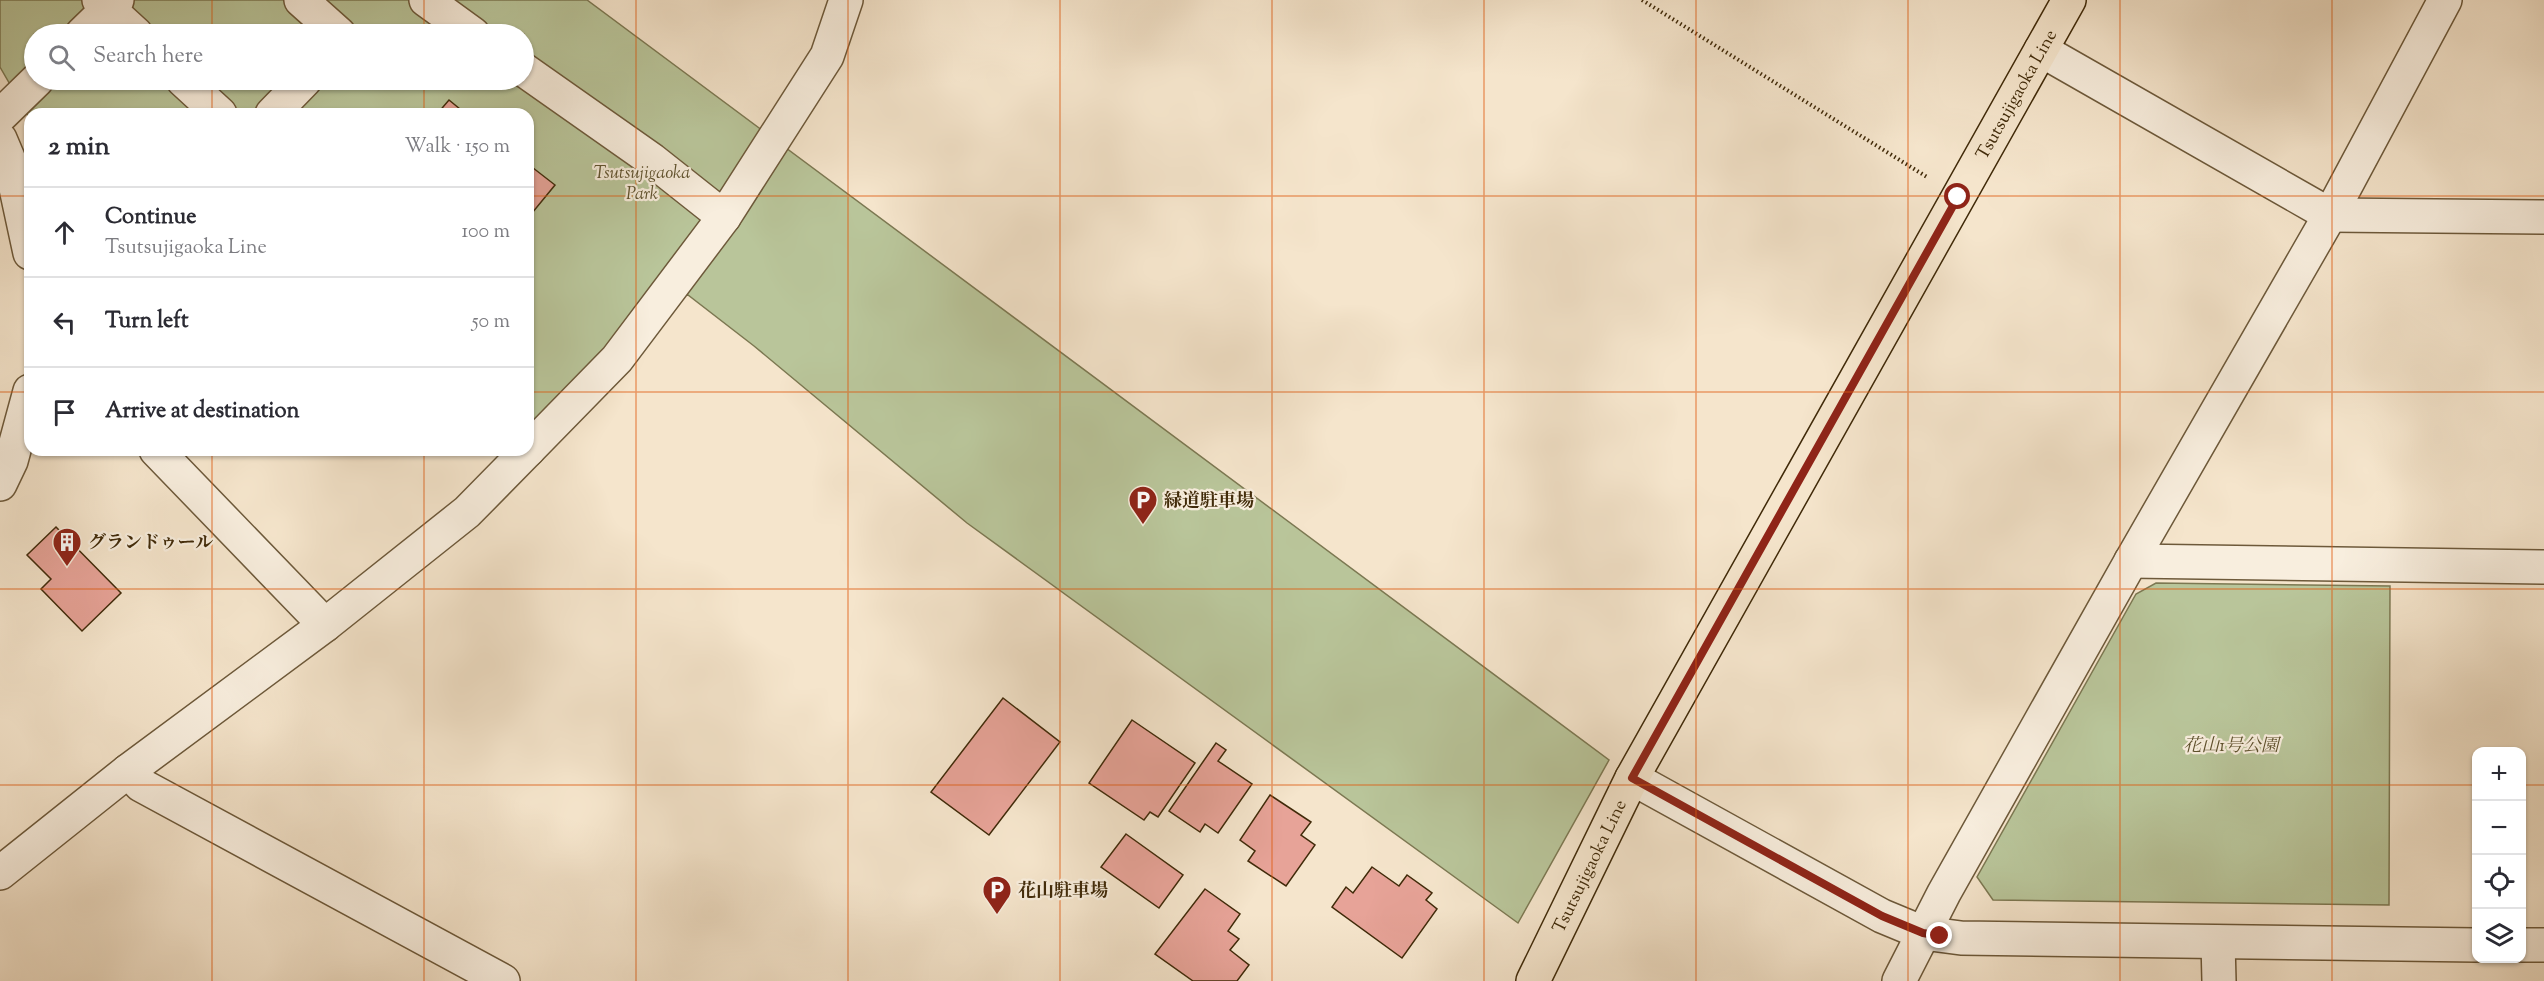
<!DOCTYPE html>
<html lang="en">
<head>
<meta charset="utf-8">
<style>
	:root { --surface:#fff; --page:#f7f7f7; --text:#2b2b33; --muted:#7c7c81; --line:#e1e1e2 }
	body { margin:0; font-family:"Sorts Mill Goudy","Noto Serif JP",serif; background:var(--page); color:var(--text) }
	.controls { position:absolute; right:18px; bottom:18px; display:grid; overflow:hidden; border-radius:12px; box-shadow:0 2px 4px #0004 }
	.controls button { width:54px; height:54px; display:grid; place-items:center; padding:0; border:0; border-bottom:2px solid var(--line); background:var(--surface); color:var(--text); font:30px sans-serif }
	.stop { position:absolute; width:18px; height:18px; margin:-14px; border:4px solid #8f2418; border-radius:50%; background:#fff }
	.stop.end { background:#8f2418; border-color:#fff; box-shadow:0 2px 6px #0008 }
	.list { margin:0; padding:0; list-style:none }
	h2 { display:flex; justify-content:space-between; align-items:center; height:78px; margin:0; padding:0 24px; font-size:26px }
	h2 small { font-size:20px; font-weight:400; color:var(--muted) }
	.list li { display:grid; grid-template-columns:39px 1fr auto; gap:18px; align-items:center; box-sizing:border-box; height:90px; padding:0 24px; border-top:2px solid var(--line) }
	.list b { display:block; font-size:22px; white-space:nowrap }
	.list p { margin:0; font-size:20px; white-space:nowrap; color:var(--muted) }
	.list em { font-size:20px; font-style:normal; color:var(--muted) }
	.icon { flex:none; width:33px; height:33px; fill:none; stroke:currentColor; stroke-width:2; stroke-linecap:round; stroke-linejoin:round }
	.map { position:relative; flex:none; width:2544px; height:981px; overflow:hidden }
	.search { position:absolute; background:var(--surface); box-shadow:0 2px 4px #0004; left:24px; top:24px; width:510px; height:66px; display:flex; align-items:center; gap:15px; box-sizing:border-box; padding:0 21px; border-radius:33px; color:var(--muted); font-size:22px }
	.panel { position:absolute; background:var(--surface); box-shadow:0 2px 4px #0004; left:24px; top:108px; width:510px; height:348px; border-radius:18px }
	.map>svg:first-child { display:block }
</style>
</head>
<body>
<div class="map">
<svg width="2544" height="981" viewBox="0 0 2544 981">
	<rect width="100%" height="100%" fill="#f5e5cc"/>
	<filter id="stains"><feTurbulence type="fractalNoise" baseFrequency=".00333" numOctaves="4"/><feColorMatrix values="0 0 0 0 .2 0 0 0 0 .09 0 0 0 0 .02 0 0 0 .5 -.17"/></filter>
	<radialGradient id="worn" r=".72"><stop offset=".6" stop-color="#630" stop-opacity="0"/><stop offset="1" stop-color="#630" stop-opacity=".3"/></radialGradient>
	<!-- green -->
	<g fill="#b9c59a" stroke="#7c7852" stroke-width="1.5" fill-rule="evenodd">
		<path d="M 0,0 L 587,0 L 1609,760 L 1518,923 L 967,523 L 754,346 L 688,295 L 650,296 L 613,341 L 528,435 L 528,114 L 30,114 L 30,119 L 0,67 ZM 34,34 L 524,34 L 524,80 L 34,80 Z"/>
		<polygon points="2156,583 2390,586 2389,905 1993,900 1977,877 2136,594"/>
	</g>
	<!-- building -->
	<g fill="#e7a398" stroke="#402a09" stroke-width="1.5">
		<polygon points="449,100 466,114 437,114"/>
		<polygon points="528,164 555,185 528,218"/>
		<polygon points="56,527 121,593 82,631 41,589 51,579 27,555"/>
		<polygon points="1003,698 1060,742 989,835 931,792"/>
		<polygon points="1132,720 1195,763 1158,817 1150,812 1144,820 1089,783"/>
		<polygon points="1216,743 1226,750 1218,761 1252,784 1218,833 1205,824 1200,832 1169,811"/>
		<polygon points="1270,795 1311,822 1301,835 1315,845 1286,886 1248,861 1255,851 1240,840"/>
		<polygon points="1126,834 1183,875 1159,908 1101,867"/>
		<polygon points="1372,867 1399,886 1407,875 1432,893 1426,900 1437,909 1402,958 1332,907 1346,887 1353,893"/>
		<polygon points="1205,889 1240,914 1228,931 1239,939 1230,950 1249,965 1237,981 1193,981 1155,954"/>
	</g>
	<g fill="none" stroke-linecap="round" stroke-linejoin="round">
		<!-- minor casing -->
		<g stroke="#6d593a" stroke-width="36">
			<g id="minor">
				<polyline points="99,0 136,34"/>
				<polyline points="301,0 339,34"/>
				<polyline points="426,0 473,34"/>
				<polyline points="82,34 117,0"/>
				<polyline points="2041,50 2330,215 2544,217"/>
				<polyline points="524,70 652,160 724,217"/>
				<polyline points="183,80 220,114"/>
				<polyline points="272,114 305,80"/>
				<polyline points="0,116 37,80"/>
				<polyline points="0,139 11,165 30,253"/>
				<polyline points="156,450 325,625"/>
				<polyline points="528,450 617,359 724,217 827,56 846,0"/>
				<polyline points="0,484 11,461 30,391"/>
				<polyline points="2131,561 2544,567"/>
				<polyline points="128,771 141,785 503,981"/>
				<polyline points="1632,778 1882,916 1923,933 1961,938 2476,945"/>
				<polyline points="0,873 128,771 325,625 467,512 528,450"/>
				<polyline points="2218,942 2219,981"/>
				<polyline points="2522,945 2544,945"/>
				<polyline points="1899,981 1944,893 2131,561 2330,215 2445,0"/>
			</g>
		</g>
		<!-- major casing -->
		<g stroke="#402a09" stroke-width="36">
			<g id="major">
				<path id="s1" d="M 1533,981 L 1632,778 L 2069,0"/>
			</g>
		</g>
		<!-- path -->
		<polyline stroke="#402a09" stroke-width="4" stroke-dasharray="1.5 3" stroke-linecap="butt" points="1642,0 1927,177"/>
		<!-- minor -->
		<use href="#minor" stroke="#f8eede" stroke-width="33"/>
		<!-- major -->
		<use href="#major" stroke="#f5e5cc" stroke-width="33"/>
	</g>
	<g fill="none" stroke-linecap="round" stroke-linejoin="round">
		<!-- route -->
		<polyline stroke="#8f2418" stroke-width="8" points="1940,936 1923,933 1882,916 1632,778 1958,197"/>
	</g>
	<!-- grid -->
	<path fill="none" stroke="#e0570c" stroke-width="1.5" stroke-opacity="0.55" d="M 212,0 L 212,34M 424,0 L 424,34M 636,0 L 636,981M 848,0 L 848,981M 1060,0 L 1060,981M 1272,0 L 1272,981M 1484,0 L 1484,981M 1696,0 L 1696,981M 1908,0 L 1908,981M 2120,0 L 2120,981M 2332,0 L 2332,981M 212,80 L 212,114M 424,80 L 424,114M 0,196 L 30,196M 528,196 L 2544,196M 0,392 L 30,392M 528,392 L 2544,392M 212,450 L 212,981M 424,450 L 424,981M 0,589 L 2544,589M 0,785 L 2476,785M 2522,785 L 2544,785"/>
	<!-- icons -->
	<defs>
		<g id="parking-pin" transform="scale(1.5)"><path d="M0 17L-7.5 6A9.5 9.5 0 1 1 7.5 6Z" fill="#8f2418" stroke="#f8eede"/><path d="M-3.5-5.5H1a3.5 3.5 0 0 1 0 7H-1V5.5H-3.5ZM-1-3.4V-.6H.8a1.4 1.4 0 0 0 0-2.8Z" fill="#fff"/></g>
		<g id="building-pin" transform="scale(1.5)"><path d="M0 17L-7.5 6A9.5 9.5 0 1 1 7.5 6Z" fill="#8f2418" stroke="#f8eede"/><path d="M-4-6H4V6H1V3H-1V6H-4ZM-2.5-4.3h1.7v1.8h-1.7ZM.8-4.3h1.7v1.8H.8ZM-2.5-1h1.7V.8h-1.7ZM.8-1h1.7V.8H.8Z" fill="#fff"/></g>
	</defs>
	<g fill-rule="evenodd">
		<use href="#parking-pin" x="1143" y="500"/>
		<use href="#building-pin" x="67" y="542"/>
		<use href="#parking-pin" x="997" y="890"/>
	</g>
	<g text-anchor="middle" stroke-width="4.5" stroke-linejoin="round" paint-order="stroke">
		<!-- street labels -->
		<g font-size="18" fill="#402a09" stroke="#f8eede">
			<text dy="6" stroke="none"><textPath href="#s1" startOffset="1010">Tsutsujigaoka Line</textPath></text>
			<text dy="6" stroke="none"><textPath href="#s1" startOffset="128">Tsutsujigaoka Line</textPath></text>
		</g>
		<!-- park labels -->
		<g font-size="18" font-style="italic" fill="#5e512d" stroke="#f8eede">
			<text x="642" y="178">Tsutsujigaoka<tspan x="642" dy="21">Park</tspan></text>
			<text x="2231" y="751">花山1号公園</text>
		</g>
		<!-- poi labels -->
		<g font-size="18" font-weight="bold" fill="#402a09" stroke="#f8eede" text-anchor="start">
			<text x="1164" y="506">緑道駐車場</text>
			<text x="88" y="548">グランドゥール</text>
			<text x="1018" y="896">花山駐車場</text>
		</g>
	</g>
	<rect width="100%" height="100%" filter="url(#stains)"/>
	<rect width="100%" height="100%" fill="url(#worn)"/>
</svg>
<div class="controls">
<button>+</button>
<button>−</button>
<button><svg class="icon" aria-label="locate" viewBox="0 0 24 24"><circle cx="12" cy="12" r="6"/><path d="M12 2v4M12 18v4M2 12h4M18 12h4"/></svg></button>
<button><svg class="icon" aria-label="layers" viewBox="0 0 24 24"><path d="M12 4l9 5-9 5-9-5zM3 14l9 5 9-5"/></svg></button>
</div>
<div class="stop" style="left:1958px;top:197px"></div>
<div class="stop end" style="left:1940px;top:936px"></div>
<div class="search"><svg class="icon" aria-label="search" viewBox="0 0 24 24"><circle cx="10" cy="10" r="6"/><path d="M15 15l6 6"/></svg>Search here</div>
<section class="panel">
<h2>2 min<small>Walk · 150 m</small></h2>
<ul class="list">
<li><svg class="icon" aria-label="ahead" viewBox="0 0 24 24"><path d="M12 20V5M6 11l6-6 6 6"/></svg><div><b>Continue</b><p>Tsutsujigaoka Line</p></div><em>100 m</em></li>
<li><svg class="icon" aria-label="left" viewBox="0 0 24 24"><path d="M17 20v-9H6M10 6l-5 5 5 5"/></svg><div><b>Turn left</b></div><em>50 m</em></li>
<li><svg class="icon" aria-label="arrive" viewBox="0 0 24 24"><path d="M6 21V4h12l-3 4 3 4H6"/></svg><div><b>Arrive at destination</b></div></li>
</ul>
</section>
</div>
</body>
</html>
